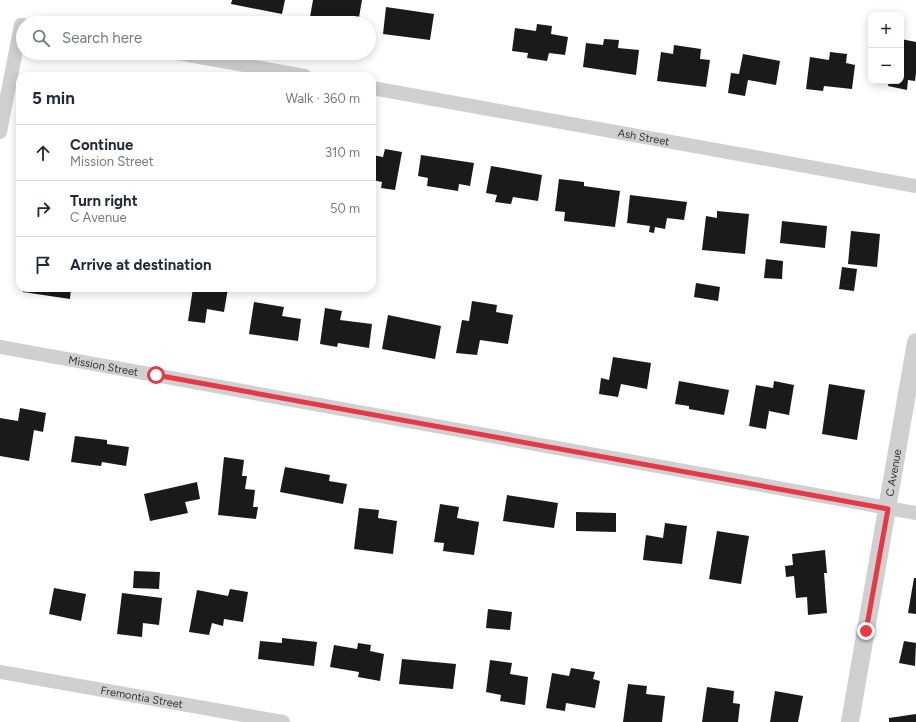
<!DOCTYPE html>
<html lang="en">
<head>
<meta charset="utf-8">
<style>
	:root { --surface:#fff; --page:#f6f6f7; --text:#1f2937; --muted:#747a83; --line:#e0e1e3 }
	body { margin:0; font-family:Figtree,sans-serif; background:var(--page); color:var(--text) }
	.controls { position:absolute; right:12px; top:12px; display:grid; overflow:hidden; border-radius:8px; box-shadow:0 2px 10px #0003 }
	.controls button { width:36px; height:36px; display:grid; place-items:center; padding:0; border:0; border-bottom:1px solid var(--line); background:var(--surface); color:var(--text); font:20px sans-serif }
	.stop { position:absolute; width:12px; height:12px; margin:-9px; border:3px solid #e63946; border-radius:50%; background:#fff }
	.stop.end { background:#e63946; border-color:#fff; box-shadow:0 1px 4px #0008 }
	.list { margin:0; padding:0; list-style:none }
	h2 { display:flex; justify-content:space-between; align-items:center; height:52px; margin:0; padding:0 16px; font-size:17px }
	h2 small { font-size:13px; font-weight:400; color:var(--muted) }
	.list li { display:grid; grid-template-columns:26px 1fr auto; gap:12px; align-items:center; box-sizing:border-box; height:56px; padding:0 16px; border-top:1px solid var(--line) }
	.list b { display:block; font-size:15px; white-space:nowrap }
	.list p { margin:0; font-size:13px; white-space:nowrap; color:var(--muted) }
	.list em { font-size:13px; font-style:normal; color:var(--muted) }
	.icon { flex:none; width:22px; height:22px; fill:none; stroke:currentColor; stroke-width:2; stroke-linecap:round; stroke-linejoin:round }
	.map { position:relative; flex:none; width:916px; height:722px; overflow:hidden }
	.search { position:absolute; background:var(--surface); box-shadow:0 2px 10px #0003; left:16px; top:16px; width:360px; height:44px; display:flex; align-items:center; gap:10px; box-sizing:border-box; padding:0 14px; border-radius:22px; color:var(--muted); font-size:15px }
	.panel { position:absolute; background:var(--surface); box-shadow:0 2px 10px #0003; left:16px; top:72px; width:360px; height:220px; border-radius:12px }
	.map>svg:first-child { display:block }
</style>
</head>
<body>
<div class="map">
<svg width="916" height="722" viewBox="0 0 916 722">
	<rect width="100%" height="100%" fill="#fff"/>
	<!-- building -->
	<g fill="#1a1a1a">
		<polygon points="232,0 285,0 282,14 231,4"/>
		<polygon points="313,0 362,0 358,23 342,23 310,17"/>
		<polygon points="386,7 434,14 430,40 383,34"/>
		<polygon points="537,24 552,26 551,34 568,37 565,55 549,53 547,61 527,58 528,53 512,51 515,28 536,31"/>
		<polygon points="604,39 619,40 618,48 639,50 636,75 583,67 586,43 603,45"/>
		<polygon points="901,39 916,42 916,73 915,81 908,80 907,90 888,86 889,81 901,81"/>
		<polygon points="674,45 701,49 700,59 710,60 706,87 657,81 661,52 673,54"/>
		<polygon points="830,52 847,54 846,63 855,65 852,89 824,86 823,91 806,89 810,57 829,60"/>
		<polygon points="743,54 780,61 776,85 748,80 745,96 728,93 731,73 739,74"/>
		<polygon points="385,149 402,152 395,190 381,188 382,182 372,180 372,155 383,157"/>
		<polygon points="421,155 474,163 470,186 459,184 458,191 427,186 428,178 418,176"/>
		<polygon points="491,166 542,175 538,201 513,197 511,204 495,202 497,195 486,193"/>
		<polygon points="559,179 584,182 584,186 620,191 615,227 564,221 565,212 555,211"/>
		<polygon points="630,195 687,202 684,220 667,218 665,229 655,227 654,233 649,232 650,226 627,223"/>
		<polygon points="717,211 749,214 745,254 702,250 706,216 717,218"/>
		<polygon points="782,221 827,226 825,248 780,243"/>
		<polygon points="851,231 880,234 877,267 848,264"/>
		<polygon points="766,259 783,261 782,279 764,278"/>
		<polygon points="842,267 857,269 854,291 839,289"/>
		<polygon points="696,283 720,287 718,301 694,297"/>
		<polygon points="23,288 71,288 70,299 23,292"/>
		<polygon points="193,288 228,288 224,312 207,309 205,323 188,321"/>
		<polygon points="472,301 497,305 496,312 513,315 508,344 480,340 477,355 456,353 462,320 469,321"/>
		<polygon points="254,302 284,307 282,316 301,319 298,341 249,334"/>
		<polygon points="325,308 342,311 340,320 372,324 369,348 338,343 337,347 320,344"/>
		<polygon points="388,315 441,326 435,359 382,349"/>
		<polygon points="613,357 651,363 647,389 621,384 618,397 599,394 601,378 609,380"/>
		<polygon points="679,381 729,390 724,415 689,409 689,406 675,404"/>
		<polygon points="774,381 794,385 789,415 769,411 766,429 749,426 756,385 773,388"/>
		<polygon points="829,384 865,390 857,440 822,434"/>
		<polygon points="20,408 46,413 43,432 34,430 29,461 0,456 0,418 18,421"/>
		<polygon points="75,436 107,440 107,444 129,447 126,466 102,462 101,466 71,462"/>
		<polygon points="224,457 244,460 242,476 247,476 245,489 255,490 253,507 258,507 256,519 218,515"/>
		<polygon points="285,467 330,475 329,481 347,484 343,504 280,492"/>
		<polygon points="197,482 200,499 185,502 188,513 150,521 144,494"/>
		<polygon points="507,495 558,503 554,528 503,521"/>
		<polygon points="440,504 459,507 457,518 479,522 474,555 443,551 444,543 434,542"/>
		<polygon points="359,508 379,510 378,518 397,521 393,554 354,549"/>
		<polygon points="576,512 616,513 616,532 576,531"/>
		<polygon points="665,523 687,526 682,564 643,560 646,535 663,538"/>
		<polygon points="717,531 749,536 741,584 709,579"/>
		<polygon points="825,550 827,573 824,573 827,613 808,615 807,597 796,598 794,576 786,577 785,566 793,565 792,554"/>
		<polygon points="134,571 160,572 159,589 133,588"/>
		<polygon points="914,578 916,578 916,614 908,613"/>
		<polygon points="54,588 86,594 81,621 49,614"/>
		<polygon points="230,589 248,592 243,622 224,619 223,626 212,623 209,635 189,632 197,590 228,596"/>
		<polygon points="122,593 162,598 159,625 143,623 142,637 117,634"/>
		<polygon points="488,609 512,612 510,630 486,628"/>
		<polygon points="282,638 317,642 314,666 258,659 260,641 282,643"/>
		<polygon points="904,641 916,643 915,666 899,663"/>
		<polygon points="358,643 371,645 370,651 384,654 380,681 358,677 359,672 330,667 334,645 357,649"/>
		<polygon points="402,659 456,664 453,689 399,684"/>
		<polygon points="490,660 512,663 510,674 528,677 525,705 500,701 501,695 486,692"/>
		<polygon points="571,668 595,672 593,679 600,681 595,708 566,703 565,711 546,708 552,673 569,676"/>
		<polygon points="628,684 647,686 646,694 665,696 662,722 623,722"/>
		<polygon points="707,687 734,691 733,703 740,704 738,722 702,722"/>
		<polygon points="775,691 803,696 798,722 770,722"/>
		<polygon points="916,714 916,722 889,722 889,718"/>
	</g>
	<g fill="none" stroke-linecap="round" stroke-linejoin="round">
		<!-- minor -->
		<g stroke="#d0d0d0" stroke-width="14">
			<polyline points="177,53 305,76"/>
			<path id="s1" d="M 372,88 L 916,186"/>
			<polyline points="0,132 21,25 23,25"/>
			<path id="s2" d="M 0,347 L 916,513"/>
			<path id="s3" d="M 0,672 L 283,722"/>
		</g>
		<!-- tertiary -->
		<path stroke="#d0d0d0" stroke-width="18" id="s4" d="M 850,722 L 916,342"/>
	</g>
	<g fill="none" stroke-linecap="round" stroke-linejoin="round">
		<!-- route -->
		<polyline stroke="#e63946" stroke-width="5" points="156,375 888,509 866,631"/>
	</g>
	<g text-anchor="middle" stroke-width="4" stroke-linejoin="round" paint-order="stroke">
		<!-- street labels -->
		<g font-size="11" fill="#333" stroke="#fff">
			<text dy="4" stroke="none"><textPath href="#s1" startOffset="276">Ash Street</textPath></text>
			<text dy="4" stroke="none"><textPath href="#s2" startOffset="105">Mission Street</textPath></text>
			<text dy="4" stroke="none"><textPath href="#s4" startOffset="253">C Avenue</textPath></text>
			<text dy="4" stroke="none"><textPath href="#s3" startOffset="144">Fremontia Street</textPath></text>
		</g>
	</g>
</svg>
<div class="controls">
<button>+</button>
<button>−</button>
</div>
<div class="stop" style="left:156px;top:375px"></div>
<div class="stop end" style="left:866px;top:631px"></div>
<div class="search"><svg class="icon" aria-label="search" viewBox="0 0 24 24"><circle cx="10" cy="10" r="6"/><path d="M15 15l6 6"/></svg>Search here</div>
<section class="panel">
<h2>5 min<small>Walk · 360 m</small></h2>
<ul class="list">
<li><svg class="icon" aria-label="ahead" viewBox="0 0 24 24"><path d="M12 20V5M6 11l6-6 6 6"/></svg><div><b>Continue</b><p>Mission Street</p></div><em>310 m</em></li>
<li><svg class="icon" aria-label="right" viewBox="0 0 24 24"><path d="M7 20v-9h11M14 6l5 5-5 5"/></svg><div><b>Turn right</b><p>C Avenue</p></div><em>50 m</em></li>
<li><svg class="icon" aria-label="arrive" viewBox="0 0 24 24"><path d="M6 21V4h12l-3 4 3 4H6"/></svg><div><b>Arrive at destination</b></div></li>
</ul>
</section>
</div>
</body>
</html>
